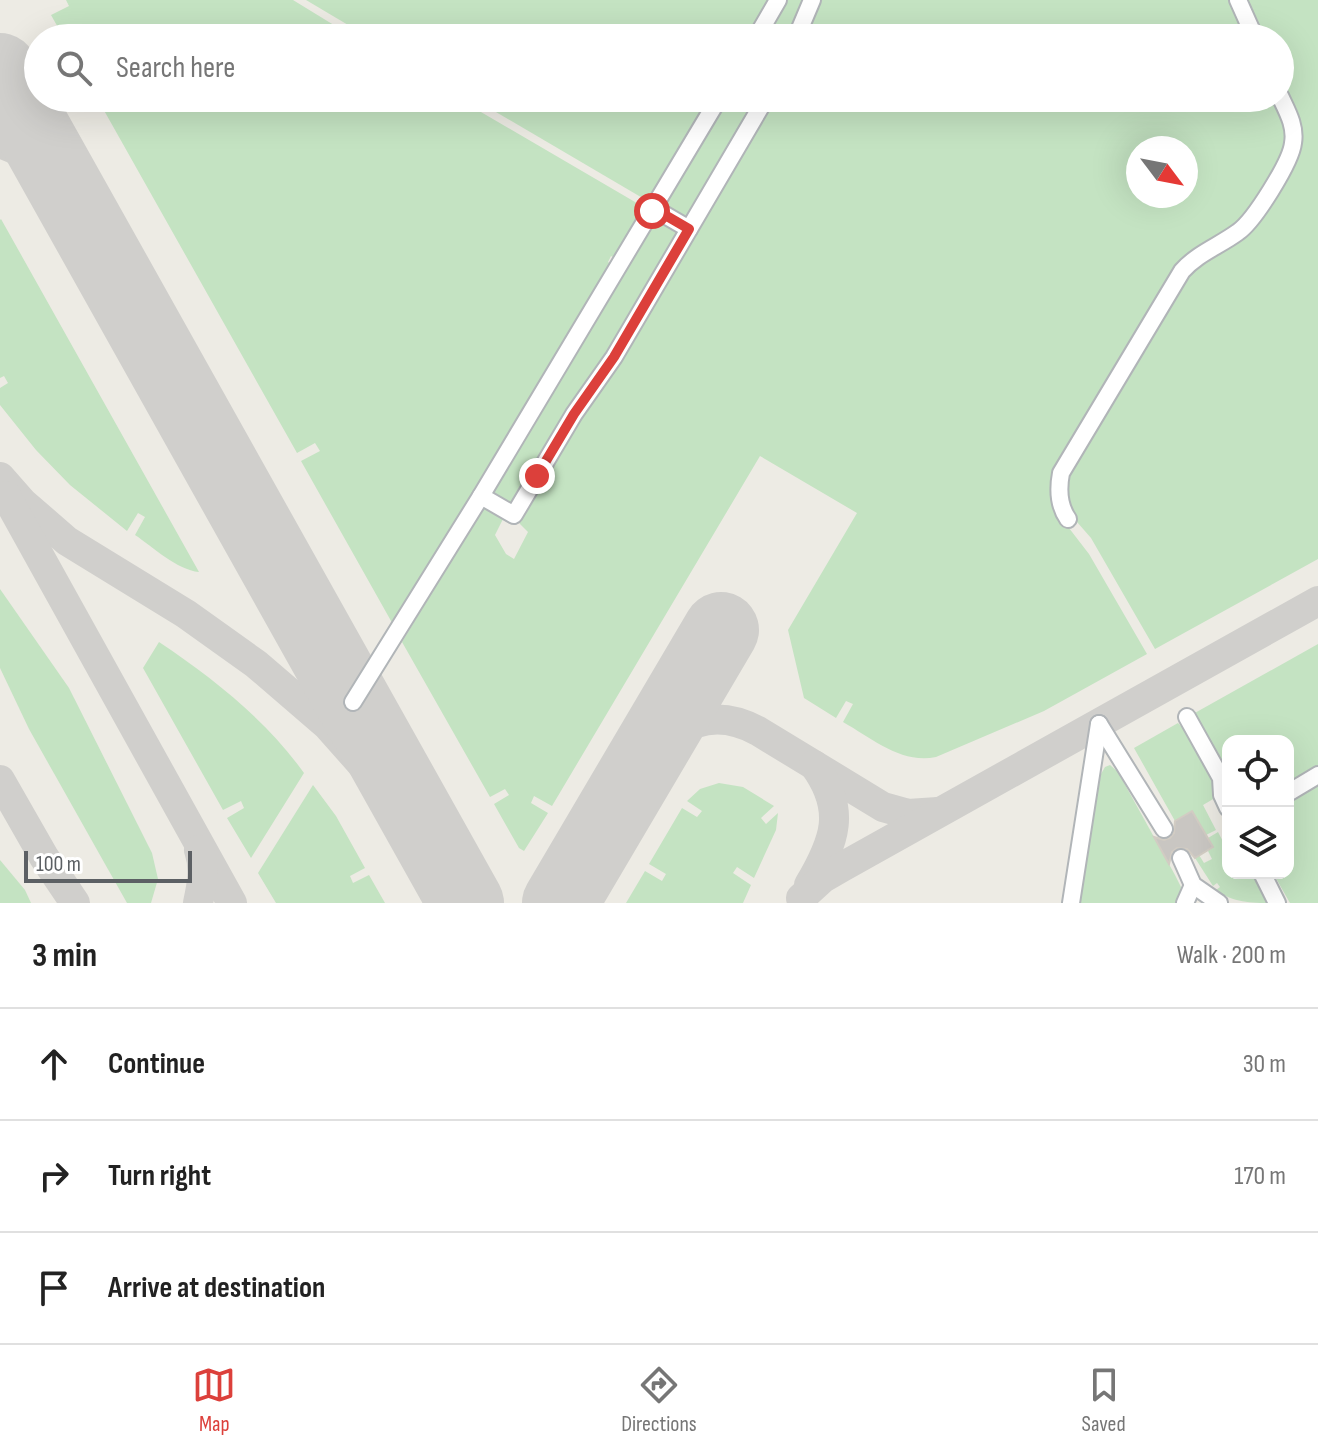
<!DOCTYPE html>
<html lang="en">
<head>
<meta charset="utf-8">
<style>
	:root { --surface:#fff; --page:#f2f2f2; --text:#222; --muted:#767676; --line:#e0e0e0; --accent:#dc403b }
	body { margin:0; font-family:"Sofia Sans Condensed",sans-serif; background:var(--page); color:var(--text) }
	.controls { position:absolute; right:24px; bottom:24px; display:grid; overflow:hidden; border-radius:16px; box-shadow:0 8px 32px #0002 }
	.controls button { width:72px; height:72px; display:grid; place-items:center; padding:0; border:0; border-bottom:2px solid var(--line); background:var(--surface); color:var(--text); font:40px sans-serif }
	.compass { position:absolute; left:1126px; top:136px; width:72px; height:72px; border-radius:50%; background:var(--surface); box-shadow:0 8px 32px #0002; rotate:122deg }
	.scale { position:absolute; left:24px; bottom:20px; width:168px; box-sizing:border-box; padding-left:8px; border:4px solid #5c6064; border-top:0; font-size:22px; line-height:28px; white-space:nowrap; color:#5c6064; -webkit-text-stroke:6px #fff; paint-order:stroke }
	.stop { position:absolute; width:24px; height:24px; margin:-18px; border:6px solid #dc403b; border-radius:50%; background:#fff }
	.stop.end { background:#dc403b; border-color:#fff; box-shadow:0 2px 8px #0008 }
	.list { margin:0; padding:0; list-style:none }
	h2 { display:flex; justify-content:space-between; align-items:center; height:104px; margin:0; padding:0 32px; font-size:34px }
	h2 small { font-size:26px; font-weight:400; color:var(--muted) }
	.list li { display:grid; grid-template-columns:52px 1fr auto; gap:24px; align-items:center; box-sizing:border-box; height:112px; padding:0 32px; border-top:2px solid var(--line) }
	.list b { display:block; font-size:30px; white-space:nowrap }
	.list em { font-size:26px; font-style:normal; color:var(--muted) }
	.icon { flex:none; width:44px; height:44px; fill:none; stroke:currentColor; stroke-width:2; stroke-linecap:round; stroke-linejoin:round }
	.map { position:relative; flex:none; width:1318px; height:903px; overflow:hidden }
	.search { position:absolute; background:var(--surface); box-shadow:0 8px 32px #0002; left:24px; right:24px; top:24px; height:88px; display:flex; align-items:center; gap:20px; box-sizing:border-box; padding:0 28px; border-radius:44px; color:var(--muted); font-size:30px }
	.sheet { height:440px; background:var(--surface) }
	nav { display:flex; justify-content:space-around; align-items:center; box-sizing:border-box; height:112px; border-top:2px solid var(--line); background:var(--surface); font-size:22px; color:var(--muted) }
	nav a { display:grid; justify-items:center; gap:4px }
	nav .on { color:var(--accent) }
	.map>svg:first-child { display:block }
</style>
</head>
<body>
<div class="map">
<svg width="1318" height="903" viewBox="0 0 1318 903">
	<rect width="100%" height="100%" fill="#edebe4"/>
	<!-- green -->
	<g fill="#c4e3c2" fill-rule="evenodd">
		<polygon points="66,0 293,0 355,38 64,38 51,15 69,6"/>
		<polygon points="306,0 776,0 754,38 370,38"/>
		<polygon points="786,0 806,0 788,38 763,38"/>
		<polygon points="819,0 1234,0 1250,38 801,38"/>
		<polygon points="1244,0 1318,0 1318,559 1155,649 1091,538 1070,514 1065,495 1068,474 1186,274 1259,219 1296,117 1280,82 1280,38 1261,38"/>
		<polygon points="97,98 457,98 647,209 619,260 611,256 608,262 615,267 395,628 301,461 320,451 315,443 297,453"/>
		<polygon points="472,98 718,98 651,203"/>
		<polygon points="728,98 759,98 693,211 683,220 666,211 667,201"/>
		<path d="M 772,98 L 1276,98 L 1285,120 L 1287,138 L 1282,159 L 1239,225 L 1200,250 L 1060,468 L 1062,519 L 1089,554 L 1147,654 L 1044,711 L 936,757 C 901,764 873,739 843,722 L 853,704 L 846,701 L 836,718 L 804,698 L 788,630 L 857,513 L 760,456 L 552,806 L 534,796 L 531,803 L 548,813 L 524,851 L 519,848 L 494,804 L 509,795 L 505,789 L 490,797 L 402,642 L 486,503 L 504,517 L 495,535 L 506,554 L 514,559 L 528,532 L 520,524 L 518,517 ZM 1138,148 L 1186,148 L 1186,196 L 1138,196 Z"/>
		<polygon points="658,216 677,229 679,233 605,358 511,505 490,496"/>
		<path d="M 0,220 L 1,219 L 199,572 C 177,570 153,547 135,535 L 145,517 L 138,513 L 127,531 L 70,485 L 36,450 L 0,405 L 0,388 L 8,383 L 4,376 L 0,378 Z"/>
		<polygon points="0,589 69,688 152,853 158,879 151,903 127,903 29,729 0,668"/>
		<path d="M 159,642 C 213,678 266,720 304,773 L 251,858 L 227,818 L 244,808 L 241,801 L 223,810 L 143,668 Z"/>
		<polygon points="1318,644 1318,766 1288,784 1288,741 1228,741 1228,783 1193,714"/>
		<polygon points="1178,723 1185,730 1215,780 1220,795 1203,805 1216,830 1206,835 1192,812 1175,821 1134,748"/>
		<polygon points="1110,765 1118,772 1175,875 1181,887 1179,903 1075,903 1101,774 1105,767"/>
		<polygon points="1318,781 1318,903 1290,903 1273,873 1288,873 1288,798"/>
		<polygon points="719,783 743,787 774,806 761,818 766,824 778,813 776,830 754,878 737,867 733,873 751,885 743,903 626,903 645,871 662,881 666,874 649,864 682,808 697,817 702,811 687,801 700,789"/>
		<polygon points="313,785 336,816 365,868 350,876 353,883 369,875 385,903 276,903 258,873"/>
		<path d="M 1218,832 L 1228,851 L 1228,873 L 1257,873 L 1273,903 C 1251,903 1234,903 1216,890 L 1220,887 L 1217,883 L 1213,886 L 1195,858 L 1199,855 L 1204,863 L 1212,859 L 1208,851 L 1213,847 L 1208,838 Z"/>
		<polygon points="0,860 25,890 31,903 0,903"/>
	</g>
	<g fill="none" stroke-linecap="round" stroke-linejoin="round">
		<!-- taxiway -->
		<g stroke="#d0cfcc" stroke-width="30">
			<polyline points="0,143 36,158 66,189"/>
			<polyline points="0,477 22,502 67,541 186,614 256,664 327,725 397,804 445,864"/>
			<polyline points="6,496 232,903"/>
			<path d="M 643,761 C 679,726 710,705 758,731 L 883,807 L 908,814 L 938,812"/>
			<polyline points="0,780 44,857 75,903"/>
			<path d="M 809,885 C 835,841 847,810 814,765"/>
			<polyline points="801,898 823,878 842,867 1318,601"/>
			<path d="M 198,903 C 202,885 205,867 199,850"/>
		</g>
		<!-- runway -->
		<g stroke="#d0cfcc" stroke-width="76">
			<polyline points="0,71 466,903"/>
			<polyline points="560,903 721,630"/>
		</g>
	</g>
	<!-- building -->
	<polygon fill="#c9c6c2" stroke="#d2ccc3" stroke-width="2" points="1192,811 1213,847 1195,858 1187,849 1177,848 1172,852 1169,864 1154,837 1164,840 1170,838 1174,833 1175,821"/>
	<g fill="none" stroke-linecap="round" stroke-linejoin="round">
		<!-- minor casing -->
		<g stroke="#b1b5b8" stroke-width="20">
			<g id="minor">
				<polyline points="1238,0 1255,38"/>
				<polyline points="756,38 778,0"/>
				<polyline points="796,38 812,0"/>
				<polyline points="653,208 689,229"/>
				<polyline points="481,496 514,515 574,414 614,357 766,98"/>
				<path d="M 1068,519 C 1058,505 1058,489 1061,473 L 1182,271 C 1198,253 1219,246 1238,232 C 1254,221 1291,162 1293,143 C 1296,126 1287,111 1280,96"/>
				<polyline points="353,702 481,496 719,98"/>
				<polyline points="1187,717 1221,778 1222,795 1228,808"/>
				<polyline points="1099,724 1164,829"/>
				<polyline points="1288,793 1318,775"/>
				<polyline points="1181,858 1193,885 1219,903"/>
				<polyline points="1262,873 1277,903"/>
				<polyline points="1071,903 1099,724"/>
				<polyline points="1185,903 1193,885"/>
			</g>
		</g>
		<!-- minor -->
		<use href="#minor" stroke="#fff" stroke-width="16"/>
	</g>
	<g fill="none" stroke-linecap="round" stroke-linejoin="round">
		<!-- route -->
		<polyline stroke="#dc403b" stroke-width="10" points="537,476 574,414 614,357 689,229 653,208 652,211"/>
	</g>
</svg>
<div class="controls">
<button><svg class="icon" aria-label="locate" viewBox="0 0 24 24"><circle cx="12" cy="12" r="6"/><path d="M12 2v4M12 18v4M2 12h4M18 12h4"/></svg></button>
<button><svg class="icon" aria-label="layers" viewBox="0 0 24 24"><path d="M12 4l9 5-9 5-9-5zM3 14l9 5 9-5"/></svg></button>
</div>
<svg class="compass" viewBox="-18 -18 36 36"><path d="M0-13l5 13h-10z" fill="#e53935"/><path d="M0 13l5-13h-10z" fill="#767676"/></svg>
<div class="scale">100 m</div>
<div class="stop" style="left:652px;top:211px"></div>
<div class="stop end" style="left:537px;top:476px"></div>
<div class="search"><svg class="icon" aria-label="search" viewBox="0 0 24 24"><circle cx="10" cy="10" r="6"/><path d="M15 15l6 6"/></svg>Search here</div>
</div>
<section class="sheet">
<h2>3 min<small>Walk · 200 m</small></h2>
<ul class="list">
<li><svg class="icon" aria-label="ahead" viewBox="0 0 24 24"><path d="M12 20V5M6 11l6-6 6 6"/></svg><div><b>Continue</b></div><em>30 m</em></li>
<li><svg class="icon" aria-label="right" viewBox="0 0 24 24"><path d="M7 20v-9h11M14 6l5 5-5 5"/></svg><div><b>Turn right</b></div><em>170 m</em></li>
<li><svg class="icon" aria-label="arrive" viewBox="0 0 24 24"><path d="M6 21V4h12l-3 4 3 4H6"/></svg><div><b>Arrive at destination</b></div></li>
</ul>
</section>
<nav>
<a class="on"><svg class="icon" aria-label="map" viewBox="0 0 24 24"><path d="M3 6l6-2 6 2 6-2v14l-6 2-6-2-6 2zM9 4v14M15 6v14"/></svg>Map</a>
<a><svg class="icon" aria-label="directions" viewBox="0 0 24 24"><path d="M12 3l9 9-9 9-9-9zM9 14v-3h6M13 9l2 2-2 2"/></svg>Directions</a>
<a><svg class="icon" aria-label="saved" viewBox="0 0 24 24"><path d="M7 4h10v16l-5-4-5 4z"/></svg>Saved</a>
</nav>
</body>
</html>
